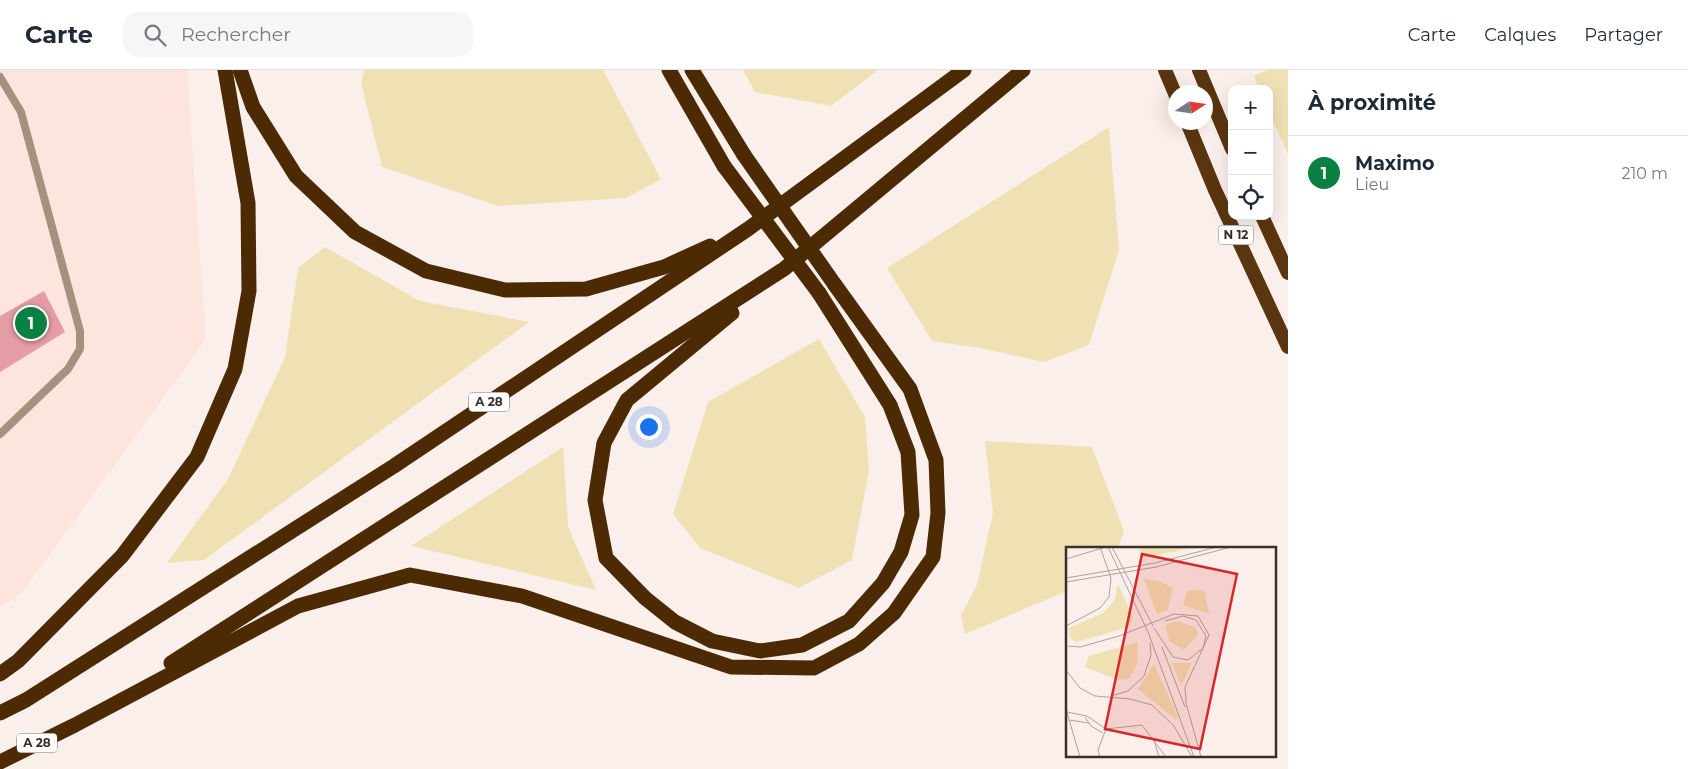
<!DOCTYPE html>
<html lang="fr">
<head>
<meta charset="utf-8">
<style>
	:root { --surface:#fff; --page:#f6f6f7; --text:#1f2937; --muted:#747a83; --line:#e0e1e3; --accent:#0b8043 }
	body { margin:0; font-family:Montserrat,sans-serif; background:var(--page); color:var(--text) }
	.controls { position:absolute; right:15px; top:15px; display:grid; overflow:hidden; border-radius:10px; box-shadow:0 5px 20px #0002 }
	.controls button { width:45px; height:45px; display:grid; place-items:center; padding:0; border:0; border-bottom:1px solid var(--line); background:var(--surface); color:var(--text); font:25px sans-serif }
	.compass { position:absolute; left:1168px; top:15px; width:45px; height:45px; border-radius:50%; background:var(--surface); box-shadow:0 5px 20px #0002; rotate:78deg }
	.you { position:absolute; left:648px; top:356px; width:18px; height:18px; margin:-12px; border:4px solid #fff; border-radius:50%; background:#1a73e8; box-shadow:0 0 0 8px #1a73e833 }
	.badge { display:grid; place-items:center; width:32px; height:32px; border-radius:50%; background:var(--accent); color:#fff; font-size:16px; font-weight:700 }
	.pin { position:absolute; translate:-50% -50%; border:2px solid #fff; box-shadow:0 1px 5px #0006 }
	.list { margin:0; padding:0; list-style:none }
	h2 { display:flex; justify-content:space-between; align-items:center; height:65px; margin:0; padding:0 20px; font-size:21px }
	h2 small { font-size:16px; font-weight:400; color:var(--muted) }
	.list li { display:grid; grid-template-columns:32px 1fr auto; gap:15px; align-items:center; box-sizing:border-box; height:75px; padding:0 20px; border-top:1px solid var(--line) }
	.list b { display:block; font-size:19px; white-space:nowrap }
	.list p { margin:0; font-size:16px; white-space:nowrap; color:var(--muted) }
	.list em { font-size:16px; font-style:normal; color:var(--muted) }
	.icon { flex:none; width:28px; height:28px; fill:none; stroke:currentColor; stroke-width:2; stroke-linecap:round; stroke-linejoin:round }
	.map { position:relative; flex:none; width:1288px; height:699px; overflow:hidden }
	header { display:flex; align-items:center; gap:30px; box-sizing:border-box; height:70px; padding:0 25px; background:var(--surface); border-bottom:1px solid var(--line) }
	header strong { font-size:24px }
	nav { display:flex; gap:28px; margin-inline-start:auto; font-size:18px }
	.search { width:350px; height:45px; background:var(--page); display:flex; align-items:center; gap:12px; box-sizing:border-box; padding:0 18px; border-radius:15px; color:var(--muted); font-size:19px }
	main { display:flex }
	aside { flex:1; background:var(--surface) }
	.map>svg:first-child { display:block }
</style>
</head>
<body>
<header>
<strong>Carte</strong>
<div class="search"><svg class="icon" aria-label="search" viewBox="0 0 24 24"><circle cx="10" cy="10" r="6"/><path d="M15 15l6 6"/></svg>Rechercher</div>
<nav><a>Carte</a><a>Calques</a><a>Partager</a></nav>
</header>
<main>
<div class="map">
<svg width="1288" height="699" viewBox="0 0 1288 699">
	<rect width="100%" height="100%" fill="#fbefeb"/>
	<!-- built -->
	<polygon fill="#fde5dd" points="0,0 187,0 206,269 22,523 0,538"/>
	<!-- green -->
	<g fill="#f0e1b5">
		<polygon points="364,0 603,0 661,109 626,128 498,136 382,97 361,13"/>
		<polygon points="743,0 878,0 831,36 755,22"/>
		<polygon points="1267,0 1288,0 1288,84 1269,42 1269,19 1259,19 1254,6"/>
		<polygon points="1109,57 1119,180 1089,275 1044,292 980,278 932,271 887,198"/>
		<polygon points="325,177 420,231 529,252 204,490 167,493 228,409 285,287 298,198"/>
		<polygon points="819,269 865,347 869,400 852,490 799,518 700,478 673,444 708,332"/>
		<polygon points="985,371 1092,377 1124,461 1118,478 1067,478 1067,521 965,564 961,545 977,515 993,443"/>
		<polygon points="563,377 568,457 596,520 411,476"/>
	</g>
	<!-- building -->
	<polygon fill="#e49ca5" points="44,221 65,262 0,302 0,246"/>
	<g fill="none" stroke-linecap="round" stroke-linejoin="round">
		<!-- service -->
		<polyline stroke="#a7917e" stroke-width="8" points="0,7 21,42 80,261 80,279 68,299 0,364"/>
		<!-- trunk -->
		<g stroke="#5a3610" stroke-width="14">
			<polyline points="1165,0 1176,26"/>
			<polyline points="1199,0 1232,79"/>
			<polyline points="1187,52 1215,120 1288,277"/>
			<polyline points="1262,146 1288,203"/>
		</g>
		<!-- motorway -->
		<g stroke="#4b2a04" stroke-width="15">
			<polyline points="240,0 253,37 296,106 355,162 426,201 505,220 586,219 664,197 710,176"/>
			<polyline points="669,0 724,96"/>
			<polyline points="692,0 744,85"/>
			<polyline points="732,243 627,330 604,373 595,430 606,488 645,528 675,552 712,571 760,581 802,575 849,551 883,513 901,482 912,445 908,382 890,335 819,223"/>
			<polyline points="171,593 784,199 1023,0"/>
			<polyline points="0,604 18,591 122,486 197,387 235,299 249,221 248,133 225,0"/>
			<polyline points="0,643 26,630 394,396 748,159 964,0"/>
			<polyline points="0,692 75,655 298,536 410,505 522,526 731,597 814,598 859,574 894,543 933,487 938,443 936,390 910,319 835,215"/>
		</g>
		<!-- motorway-bridge -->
		<g stroke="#4b2a04" stroke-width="15">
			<polyline points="744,85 835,215"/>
			<polyline points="724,96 819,223"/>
		</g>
	</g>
	<g text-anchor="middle" stroke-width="5" stroke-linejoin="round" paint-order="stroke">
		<!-- shield labels -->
		<g fill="#fff" stroke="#766d6b" stroke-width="1">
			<rect x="1218.5" y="155.5" width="35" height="19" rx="4"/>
			<rect x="469" y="322.5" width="40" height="19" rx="4"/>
			<rect x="17" y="663.5" width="40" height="19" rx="4"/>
		</g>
		<g font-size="12" font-weight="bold" fill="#3b2f2b">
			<text x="1236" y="169">N 12</text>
			<text x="489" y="336">A 28</text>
			<text x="37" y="677">A 28</text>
		</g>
	</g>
	<!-- overview -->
	<g transform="translate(1066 477)">
		<rect width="210" height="210" fill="#fbefeb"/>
		<path d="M 73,0 L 130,0 L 76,11 ZM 78,32 L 95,35 L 107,41 L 102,63 L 91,67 ZM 52,37 L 67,70 L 63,80 L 10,95 L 4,91 L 3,81 L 37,66 L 48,54 ZM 134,42 L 139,45 L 143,67 L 117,58 L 121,44 ZM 111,74 L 130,80 L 132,88 L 118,103 L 104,95 L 99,78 ZM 72,95 L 71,118 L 63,132 L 51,133 L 19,120 L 23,109 ZM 106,116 L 126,116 L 115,139 ZM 88,117 L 111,168 L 110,173 L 72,142 Z" fill="#f0e1b5"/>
		<path fill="none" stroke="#aea29e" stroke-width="1" d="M 42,0 L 82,85 L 128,210M 46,0 L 87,79M 0,12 L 40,0M 0,31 L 89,16 L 151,0M 0,35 L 90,20 L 165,0M 0,79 L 34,61 L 43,50 L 45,31 L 34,0M 88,81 L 107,110 L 122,113 L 137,101 L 140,89 L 130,73 L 117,69 L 99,74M 2,99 L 14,100 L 53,89 L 108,67 L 132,69 L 143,88 L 119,140 L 120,156 L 135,210M 96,100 L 119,160M 0,123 L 14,141 L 29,149 L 64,152 L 86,158 L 108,179 L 126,210M 45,149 L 62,144 L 78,129 L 85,108 L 84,96M 0,162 L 14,210M 1,165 L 21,169 L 40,182M 19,170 L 25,179 L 37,186M 3,173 L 23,176M 88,193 L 93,210M 34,210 L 32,203 L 40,182 L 76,178 L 100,210"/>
		<path fill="#d62828" fill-opacity="0.15" stroke="#d62828" stroke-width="2.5" d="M 76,7 L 171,27 L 134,202 L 39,182 Z"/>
		<rect width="210" height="210" fill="none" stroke="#3b2f2b" stroke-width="2.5"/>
	</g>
</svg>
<div class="controls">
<button>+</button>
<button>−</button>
<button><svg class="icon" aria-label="locate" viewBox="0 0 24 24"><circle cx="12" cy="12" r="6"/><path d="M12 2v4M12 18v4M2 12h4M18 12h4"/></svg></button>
</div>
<svg class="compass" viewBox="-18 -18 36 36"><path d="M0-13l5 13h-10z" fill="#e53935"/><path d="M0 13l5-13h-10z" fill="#747a83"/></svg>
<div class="you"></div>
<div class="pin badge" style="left:31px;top:253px">1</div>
</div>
<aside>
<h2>À proximité<small></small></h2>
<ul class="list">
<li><span class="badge">1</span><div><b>Maximo</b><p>Lieu</p></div><em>210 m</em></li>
</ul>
</aside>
</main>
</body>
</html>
